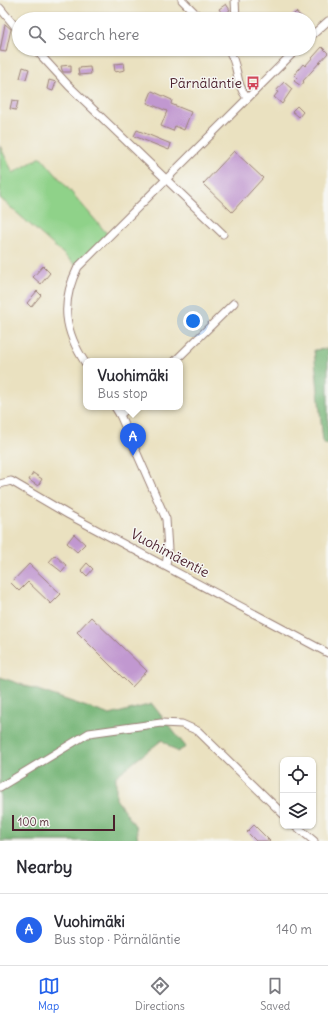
<!DOCTYPE html>
<html lang="en">
<head>
<meta charset="utf-8">
<style>
	:root { --surface:#fff; --page:#f7f7f7; --text:#2b2b33; --muted:#7c7c81; --line:#e1e1e2; --accent:#2563eb }
	body { margin:0; font-family:Delius,sans-serif; background:var(--page); color:var(--text) }
	.controls { position:absolute; right:12px; bottom:12px; display:grid; overflow:hidden; border-radius:8px; box-shadow:0 1px 3px #0004 }
	.controls button { width:36px; height:36px; display:grid; place-items:center; padding:0; border:0; border-bottom:1px solid var(--line); background:var(--surface); color:var(--text); font:20px sans-serif }
	.scale { position:absolute; left:12px; bottom:10px; width:103px; box-sizing:border-box; padding-left:4px; border:2px solid #4a1f2b; border-top:0; font-size:11px; line-height:14px; white-space:nowrap; color:#4a1f2b; -webkit-text-stroke:3px #f6f6f2; paint-order:stroke }
	.you { position:absolute; left:193px; top:321px; width:14px; height:14px; margin:-10px; border:3px solid #fff; border-radius:50%; background:#1a73e8; box-shadow:0 0 0 6px #1a73e833 }
	.badge { display:grid; place-items:center; width:26px; height:26px; border-radius:50%; background:var(--accent); color:#fff; font-size:13px; font-weight:700 }
	.pin { position:absolute; translate:-50% -33px; filter:drop-shadow(0 1px 2px #0008) }
	.pin::after { content:''; position:absolute; top:21px; width:14px; height:12px; background:inherit; clip-path:polygon(0 0,100% 0,50% 100%) }
	.popup { position:absolute; left:83px; top:358px; width:100px; height:52px; box-sizing:border-box; display:grid; place-content:center; border-radius:8px; background:var(--surface); filter:drop-shadow(0 1px 3px #0005); font-size:13px; white-space:nowrap; color:var(--muted) }
	.popup b { font-size:15px; color:var(--text) }
	.popup::after { content:''; position:absolute; left:50%; top:100%; margin-left:-8px; border:8px solid transparent; border-top-color:var(--surface) }
	.list { margin:0; padding:0; list-style:none }
	h2 { display:flex; justify-content:space-between; align-items:center; height:52px; margin:0; padding:0 16px; font-size:17px }
	h2 small { font-size:13px; font-weight:400; color:var(--muted) }
	.list li { display:grid; grid-template-columns:26px 1fr auto; gap:12px; align-items:center; box-sizing:border-box; height:72px; padding:0 16px; border-top:1px solid var(--line) }
	.list b { display:block; font-size:15px; white-space:nowrap }
	.list p { margin:0; font-size:13px; white-space:nowrap; color:var(--muted) }
	.list em { font-size:13px; font-style:normal; color:var(--muted) }
	.icon { flex:none; width:22px; height:22px; fill:none; stroke:currentColor; stroke-width:2; stroke-linecap:round; stroke-linejoin:round }
	.map { position:relative; flex:none; width:328px; height:841px; overflow:hidden }
	.search { position:absolute; background:var(--surface); box-shadow:0 1px 3px #0004; left:12px; right:12px; top:12px; height:44px; display:flex; align-items:center; gap:10px; box-sizing:border-box; padding:0 14px; border-radius:22px; color:var(--muted); font-size:15px }
	.sheet { height:124px; background:var(--surface) }
	nav { display:flex; justify-content:space-around; align-items:center; box-sizing:border-box; height:56px; border-top:1px solid var(--line); background:var(--surface); font-size:11px; color:var(--muted) }
	nav a { display:grid; justify-items:center; gap:2px }
	nav .on { color:var(--accent) }
	.map>svg:first-child { display:block }
</style>
</head>
<body>
<div class="map">
<svg width="328" height="841" viewBox="0 0 328 841">
	<rect width="100%" height="100%" fill="#f6f6f2"/>
	<filter id="ink" filterUnits="userSpaceOnUse"><feTurbulence type="fractalNoise" baseFrequency=".025" numOctaves="2"/><feDisplacementMap in="SourceGraphic" scale="8" xChannelSelector="R" yChannelSelector="G"/><feConvolveMatrix kernelMatrix="1 2 1 2 8 2 1 2 1" color-interpolation-filters="sRGB"/></filter>
	<filter id="wash" filterUnits="userSpaceOnUse"><feTurbulence type="fractalNoise" baseFrequency=".012" numOctaves="4" result="noise"/><feDisplacementMap in="SourceGraphic" scale="16" xChannelSelector="R" yChannelSelector="G"/><feGaussianBlur stdDeviation="0.9" result="paint"/><feColorMatrix in="noise" values="0 0 0 0 0 0 0 0 0 0 0 0 0 0 0 0 0 1.4 0 .05"/><feComposite in="paint" operator="in"/></filter>
	<g filter="url(#wash)">
		<rect width="100%" height="100%" fill="#eae1c0"/>
		<!-- green -->
		<polygon fill="#8fd289" stroke="#6c785a" points="0,146 13,173 41,157 109,236 78,267 0,198"/>
		<!-- forest -->
		<g fill="#73b475" stroke="#5e6a50">
			<polygon points="328,349 328,445 323,442 314,350"/>
			<polygon points="0,677 110,715 152,704 186,747 177,752 162,740 116,776 116,799 136,827 138,841 0,841"/>
		</g>
		<g id="blocks">
			<!-- building -->
			<g fill="#c198d0">
				<polygon points="226,4 230,10 223,15 219,9"/>
				<polygon points="296,12 304,19 289,19"/>
				<polygon points="5,24 11,29 6,52 0,51"/>
				<polygon points="322,47 328,53 303,81 304,82 301,86 294,81 297,78 294,75 303,64 305,66"/>
				<polygon points="124,63 125,70 115,72 114,64"/>
				<polygon points="71,65 71,72 63,72 62,70 61,66"/>
				<polygon points="23,67 29,69 26,79 20,78"/>
				<polygon points="90,67 91,74 79,75 78,68"/>
				<polygon points="49,80 56,82 53,91 47,89"/>
				<polygon points="284,82 292,89 282,104 274,97 278,92 276,91"/>
				<polygon points="152,91 172,100 171,104 191,112 184,130 175,126 173,131 161,126 167,111 147,103"/>
				<polygon points="12,100 18,101 16,110 10,109"/>
				<polygon points="297,106 303,112 299,117 292,111"/>
				<polygon points="137,130 171,144 169,150 134,136"/>
				<polygon points="234,151 263,178 232,212 203,184"/>
				<polygon points="43,266 50,273 41,284 33,277"/>
				<polygon points="37,291 41,295 31,307 27,303"/>
				<polygon points="33,473 42,479 38,486 29,480"/>
				<polygon points="74,534 85,544 77,552 67,543"/>
				<polygon points="55,555 67,566 62,572 49,562"/>
				<polygon points="87,563 93,569 87,576 81,570"/>
				<polygon points="29,564 61,594 51,604 28,582 19,591 11,583"/>
				<polygon points="91,617 147,671 132,687 77,632"/>
				<polygon points="254,825 270,841 256,841 247,832"/>
			</g>
		</g>
	</g>
	<g filter="url(#ink)">
		<use href="#blocks" fill-opacity="0" stroke="#9a8076" stroke-width="1"/>
		<g fill="none" stroke-linecap="round" stroke-linejoin="round">
			<!-- minor casing -->
			<g stroke="#9a8076" stroke-width="9">
				<g id="minor">
					<polyline points="182,0 201,19"/>
					<polyline points="235,0 236,19"/>
					<polyline points="0,8 19,31"/>
					<polyline points="309,38 328,21"/>
					<polyline points="35,49 69,86 223,234"/>
					<path d="M 228,49 C 240,66 234,82 247,98"/>
					<polyline points="175,361 234,303"/>
					<path d="M 86,364 C 64,331 60,303 78,267 L 297,49"/>
					<polyline points="115,407 120,415 166,519 168,550 166,566"/>
					<polyline points="120,415 129,407"/>
					<polyline points="0,484 11,481 69,515 328,653"/>
					<polyline points="0,787 89,733 161,723 182,724 198,731 283,814"/>
					<polyline points="296,826 314,841"/>
				</g>
			</g>
			<!-- minor -->
			<use href="#minor" stroke="#fff" stroke-width="7"/>
		</g>
	</g>
	<!-- icons -->
	<defs>
		<g id="bus-bare" transform="scale(1.08)"><path d="M-5-6H5V4H4V6H2V4H-2V6H-4V4H-5ZM-3.5-4V0h7V-4ZM-3.5 1.2v1.5H-2V1.2ZM2 1.2v1.5H3.5V1.2Z" fill="#d1495b" stroke="#f6f6f2" stroke-width="2.5" paint-order="stroke"/></g>
	</defs>
	<g fill-rule="evenodd">
		<use href="#bus-bare" x="253" y="83"/>
	</g>
	<g text-anchor="middle" stroke-width="3" stroke-linejoin="round" paint-order="stroke">
		<!-- poi labels -->
		<g font-size="14" fill="#4a1f2b" stroke="#f6f6f2" text-anchor="end">
			<text x="242" y="88">Pärnäläntie</text>
		</g>
		<!-- street labels -->
		<g font-size="14" fill="#4a1f2b" stroke="#f6f6f2">
			<text transform="translate(170 553) rotate(28)" y="5">Vuohimäentie</text>
		</g>
	</g>
</svg>
<div class="controls">
<button><svg class="icon" aria-label="locate" viewBox="0 0 24 24"><circle cx="12" cy="12" r="6"/><path d="M12 2v4M12 18v4M2 12h4M18 12h4"/></svg></button>
<button><svg class="icon" aria-label="layers" viewBox="0 0 24 24"><path d="M12 4l9 5-9 5-9-5zM3 14l9 5 9-5"/></svg></button>
</div>
<div class="scale">100 m</div>
<div class="you"></div>
<div class="pin badge" style="left:133px;top:456px">A</div>
<div class="popup"><b>Vuohimäki</b>Bus stop</div>
<div class="search"><svg class="icon" aria-label="search" viewBox="0 0 24 24"><circle cx="10" cy="10" r="6"/><path d="M15 15l6 6"/></svg>Search here</div>
</div>
<section class="sheet">
<h2>Nearby<small></small></h2>
<ul class="list">
<li><span class="badge">A</span><div><b>Vuohimäki</b><p>Bus stop · Pärnäläntie</p></div><em>140 m</em></li>
</ul>
</section>
<nav>
<a class="on"><svg class="icon" aria-label="map" viewBox="0 0 24 24"><path d="M3 6l6-2 6 2 6-2v14l-6 2-6-2-6 2zM9 4v14M15 6v14"/></svg>Map</a>
<a><svg class="icon" aria-label="directions" viewBox="0 0 24 24"><path d="M12 3l9 9-9 9-9-9zM9 14v-3h6M13 9l2 2-2 2"/></svg>Directions</a>
<a><svg class="icon" aria-label="saved" viewBox="0 0 24 24"><path d="M7 4h10v16l-5-4-5 4z"/></svg>Saved</a>
</nav>
</body>
</html>
